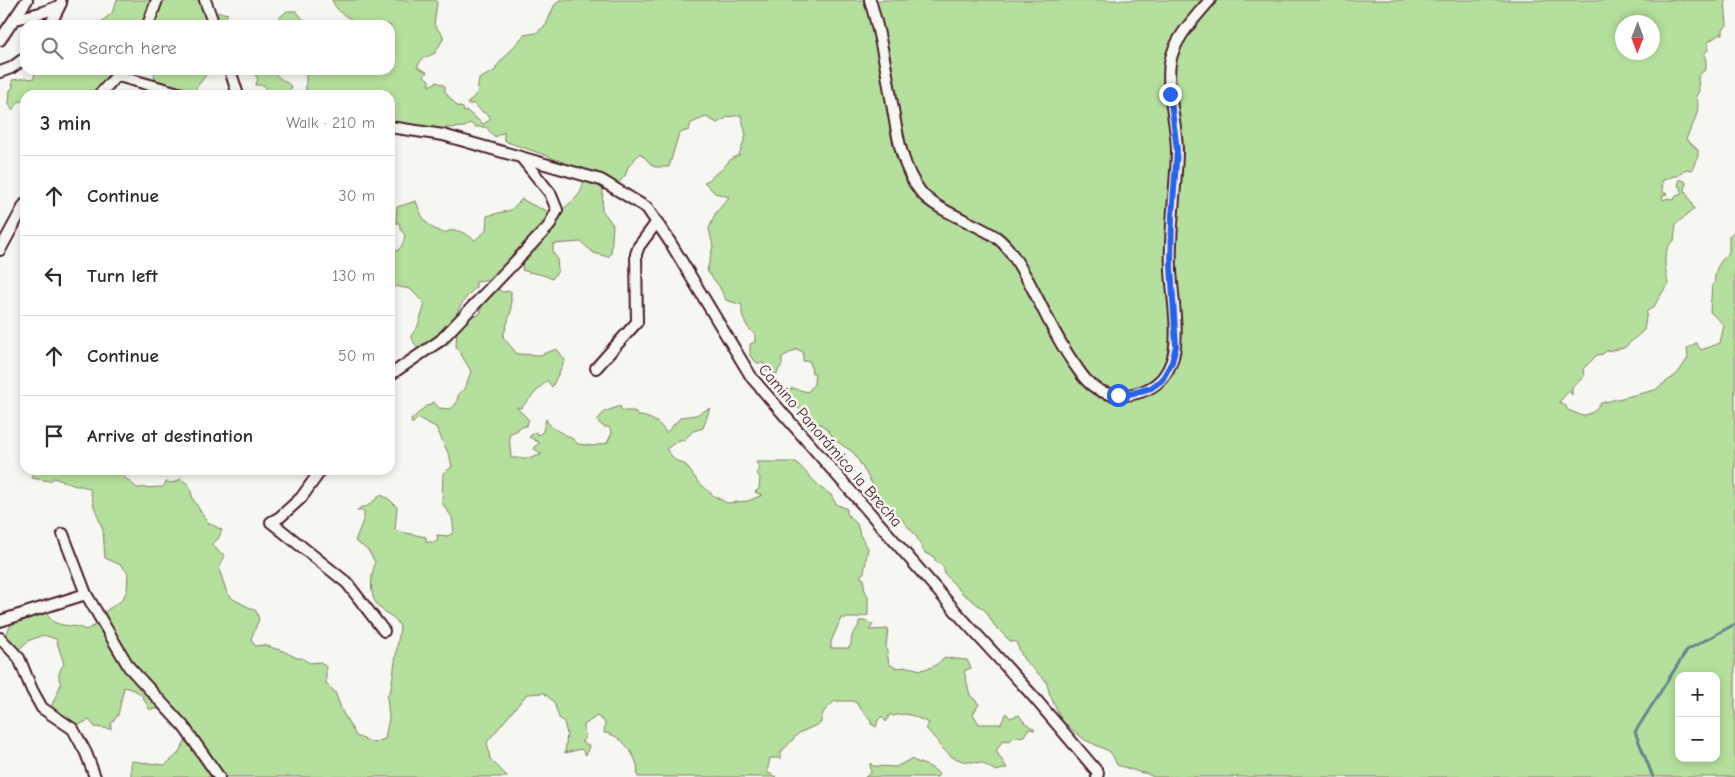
<!DOCTYPE html>
<html lang="en">
<head>
<meta charset="utf-8">
<style>
	:root { --surface:#fff; --page:#f2f2f3; --text:#2b2b33; --muted:#7c7c81; --line:#e1e1e2 }
	body { margin:0; font-family:"Comic Neue",sans-serif; background:var(--page); color:var(--text) }
	.controls { position:absolute; right:15px; bottom:15px; display:grid; overflow:hidden; border-radius:10px; box-shadow:0 2px 8px #0003 }
	.controls button { width:45px; height:45px; display:grid; place-items:center; padding:0; border:0; border-bottom:1px solid var(--line); background:var(--surface); color:var(--text); font:25px sans-serif }
	.compass { position:absolute; left:1615px; top:15px; width:45px; height:45px; border-radius:50%; background:var(--surface); box-shadow:0 2px 8px #0003; rotate:181deg }
	.stop { position:absolute; width:15px; height:15px; margin:-11px; border:4px solid #2563eb; border-radius:50%; background:#fff }
	.stop.end { background:#2563eb; border-color:#fff; box-shadow:0 1px 5px #0008 }
	.list { margin:0; padding:0; list-style:none }
	h2 { display:flex; justify-content:space-between; align-items:center; height:65px; margin:0; padding:0 20px; font-size:21px }
	h2 small { font-size:16px; font-weight:400; color:var(--muted) }
	.list li { display:grid; grid-template-columns:32px 1fr auto; gap:15px; align-items:center; box-sizing:border-box; height:80px; padding:0 20px; border-top:1px solid var(--line) }
	.list b { display:block; font-size:19px; white-space:nowrap }
	.list em { font-size:16px; font-style:normal; color:var(--muted) }
	.icon { flex:none; width:28px; height:28px; fill:none; stroke:currentColor; stroke-width:2; stroke-linecap:round; stroke-linejoin:round }
	.map { position:relative; flex:none; width:1735px; height:777px; overflow:hidden }
	.search { position:absolute; background:var(--surface); box-shadow:0 2px 8px #0003; left:20px; top:20px; width:375px; height:55px; display:flex; align-items:center; gap:12px; box-sizing:border-box; padding:0 18px; border-radius:15px; color:var(--muted); font-size:19px }
	.panel { position:absolute; background:var(--surface); box-shadow:0 2px 8px #0003; left:20px; top:90px; width:375px; height:385px; border-radius:15px }
	.map>svg:first-child { display:block }
</style>
</head>
<body>
<div class="map">
<svg width="1735" height="777" viewBox="0 0 1735 777">
	<rect width="100%" height="100%" fill="#f6f6f2"/>
	<filter id="ink" filterUnits="userSpaceOnUse"><feTurbulence type="fractalNoise" baseFrequency=".02" numOctaves="2"/><feDisplacementMap in="SourceGraphic" scale="10" xChannelSelector="R" yChannelSelector="G"/><feConvolveMatrix kernelMatrix="1 2 1 2 8 2 1 2 1" color-interpolation-filters="sRGB"/></filter>
	<g filter="url(#ink)">
		<!-- green -->
		<g fill="#b5df9c" stroke="#807f64" fill-rule="evenodd">
			<polygon points="117,0 201,0 205,17 209,19 219,12 228,14 223,20 216,25 102,25 101,22 112,13"/>
			<path d="M 332,0 L 436,0 L 437,3 L 434,25 L 443,35 L 443,39 L 435,53 L 422,59 L 417,67 L 427,72 L 424,76 L 429,80 L 429,86 L 437,82 L 445,86 L 445,92 L 457,106 L 463,108 L 464,112 L 467,111 L 483,124 L 490,120 L 490,116 L 481,111 L 475,104 L 467,104 L 477,93 L 479,79 L 496,70 L 496,67 L 524,35 L 536,33 L 546,25 L 554,6 L 559,0 L 1725,0 L 1727,25 L 1723,29 L 1723,34 L 1720,34 L 1708,42 L 1708,50 L 1704,54 L 1706,61 L 1706,69 L 1698,76 L 1699,91 L 1696,96 C 1702,110 1692,126 1686,139 L 1698,150 L 1698,156 L 1692,170 L 1686,169 L 1678,176 L 1674,176 L 1663,180 L 1662,191 L 1667,194 L 1662,196 L 1663,200 L 1668,198 L 1674,200 L 1676,196 L 1682,194 L 1681,187 L 1678,186 L 1680,179 L 1686,182 L 1685,190 L 1694,209 L 1676,224 L 1674,241 C 1660,251 1666,270 1668,284 L 1658,299 L 1654,307 L 1647,311 L 1644,330 L 1624,348 L 1606,351 L 1603,354 L 1597,355 L 1583,369 L 1584,377 L 1572,387 L 1572,395 L 1569,391 L 1559,402 L 1565,405 L 1568,410 L 1583,416 L 1593,412 L 1601,403 L 1655,390 L 1678,373 L 1688,358 L 1687,348 L 1696,343 L 1701,350 L 1720,343 L 1724,325 L 1710,312 L 1712,285 L 1715,283 C 1713,269 1721,261 1729,252 L 1729,236 L 1735,231 L 1735,777 L 1153,777 L 1146,773 L 1142,773 L 1117,765 L 1113,756 L 1109,751 L 1085,740 L 1061,720 L 1050,695 L 1046,681 L 1024,660 L 1016,642 L 1010,641 L 994,625 L 986,611 L 961,592 L 945,574 L 943,566 L 936,562 L 934,557 L 925,553 L 916,536 L 899,516 L 886,507 L 854,453 L 835,440 L 827,429 L 799,409 L 793,401 L 780,397 L 792,388 L 808,392 L 814,384 L 815,373 L 812,373 L 810,361 L 803,361 L 803,352 L 797,349 L 782,357 L 782,365 L 779,369 L 777,374 L 764,369 L 764,363 L 757,363 L 750,356 L 750,344 L 755,342 L 755,335 C 745,325 741,318 742,305 L 726,300 L 719,286 L 707,271 L 713,246 L 709,229 L 715,214 L 729,197 L 715,193 L 704,182 L 711,179 C 714,173 719,173 723,168 C 729,161 730,159 739,155 L 746,135 L 741,115 L 728,117 L 717,123 L 706,117 L 691,123 L 689,130 L 679,133 L 669,167 L 654,167 L 640,153 L 628,167 L 625,176 L 619,182 L 619,187 L 612,189 L 603,189 L 602,210 L 613,225 L 611,254 L 608,257 L 594,253 L 581,242 L 553,244 L 553,253 L 557,258 L 558,271 L 552,279 C 542,273 533,274 522,270 L 523,259 L 509,259 L 504,269 L 502,269 L 493,280 L 476,282 L 476,287 C 461,301 450,320 450,342 C 443,348 429,357 420,350 C 416,348 413,340 411,336 L 418,326 L 425,304 L 410,289 L 390,285 L 390,253 C 401,251 403,245 405,235 L 401,230 L 399,223 L 396,223 L 397,207 L 416,201 C 422,218 426,227 444,233 C 456,227 465,233 475,240 L 486,231 L 487,216 L 511,210 L 522,199 C 533,206 545,211 558,214 C 574,198 584,198 584,173 L 548,156 L 507,142 L 504,139 L 504,132 L 495,137 L 486,127 L 476,127 L 470,123 L 465,127 L 429,129 L 407,124 L 390,123 L 390,95 L 306,95 L 306,70 L 390,70 L 390,25 L 347,25 L 351,19 C 342,14 336,10 332,0 ZM 1622,22 L 1652,22 L 1652,52 L 1622,52 ZM 1679,676 L 1716,676 L 1716,758 L 1679,758 Z"/>
			<polygon points="287,11 296,11 302,18 303,25 278,25 280,17"/>
			<polygon points="37,70 113,70 97,94 87,93 87,95 25,95 25,102 20,101 12,110 9,104 10,90 13,87 12,80 26,78 33,79"/>
			<path d="M 154,70 L 209,70 C 205,79 196,85 192,95 L 153,95 L 155,84 Z"/>
			<path d="M 253,70 L 272,70 C 277,78 286,81 292,87 L 288,92 L 288,95 L 265,95 L 268,92 L 264,85 L 255,85 L 258,80 Z"/>
			<path d="M 496,287 L 502,292 L 511,291 L 511,311 L 503,337 L 517,354 L 540,355 L 557,349 L 565,360 L 552,387 L 547,380 L 521,408 L 516,407 L 529,420 L 526,426 L 518,428 L 518,430 L 509,434 L 511,458 L 532,458 L 542,454 L 534,449 L 534,447 L 540,443 L 529,437 L 535,432 L 539,435 L 543,431 L 546,419 C 551,432 569,433 578,444 L 593,446 L 607,443 L 612,433 L 609,427 L 604,427 L 597,421 L 604,412 L 620,406 L 622,411 L 634,411 L 638,416 C 649,416 661,423 666,433 L 681,417 L 696,415 L 710,408 L 703,428 L 693,431 L 684,440 L 679,440 L 666,449 L 675,460 L 686,465 L 698,482 L 714,496 L 727,503 L 748,501 L 762,495 L 755,492 L 759,489 L 760,478 L 757,473 L 760,469 L 756,462 L 796,462 L 821,488 L 831,495 L 836,504 L 847,509 L 847,514 L 857,524 L 860,535 L 868,548 L 864,572 L 860,577 L 864,579 L 864,588 L 868,597 L 868,615 L 854,618 L 841,618 L 831,642 L 831,648 L 849,648 C 852,644 851,640 852,636 C 855,629 859,629 859,621 L 866,621 L 873,625 L 869,630 L 888,629 L 886,646 L 889,664 L 896,668 L 908,667 L 921,670 L 933,667 L 945,658 L 967,660 L 971,668 L 964,671 L 970,695 L 979,704 L 973,714 L 979,724 L 1001,724 L 1006,713 L 1010,718 L 1019,715 L 1024,722 L 1035,730 L 1028,729 L 1024,736 L 1012,738 L 1010,741 L 1003,740 L 996,751 L 1007,768 L 996,771 L 982,763 L 963,761 L 952,757 L 938,744 L 938,742 L 926,728 L 929,723 C 914,717 909,711 893,716 L 890,714 L 886,722 L 882,716 L 878,720 L 876,727 L 871,724 L 871,720 L 858,706 L 857,703 L 852,701 L 835,701 C 828,707 820,713 821,723 L 799,733 L 781,752 L 781,758 L 770,758 L 767,772 L 776,777 L 638,777 C 637,773 638,769 637,765 C 633,751 620,734 604,733 L 605,722 L 597,716 L 584,725 L 585,739 L 581,742 L 589,746 L 586,755 L 581,749 L 565,753 L 567,734 L 564,722 L 559,718 L 554,702 L 544,693 L 527,694 L 487,742 L 490,759 L 508,777 L 131,777 L 131,761 L 165,765 L 177,755 L 186,740 L 183,727 L 161,709 L 149,709 C 142,694 140,691 124,687 L 118,715 L 111,724 L 111,729 L 95,727 L 89,720 L 76,726 L 54,722 L 49,712 L 61,684 C 57,676 59,671 64,664 L 56,639 L 43,635 L 28,641 L 18,650 L 7,643 L 6,635 L 17,612 L 46,612 C 54,631 72,622 86,630 L 96,625 L 107,610 L 121,601 L 127,591 L 128,573 L 121,565 L 105,558 L 103,530 L 94,506 L 90,489 L 82,486 L 76,486 L 54,478 L 50,481 L 32,478 L 32,471 L 28,470 L 120,470 L 122,475 L 137,488 L 163,487 L 166,482 L 173,483 L 181,479 L 189,485 L 193,499 L 207,522 L 222,530 L 218,539 L 212,544 L 220,553 L 225,555 L 219,569 L 227,593 L 233,599 L 256,611 L 259,619 L 251,639 L 255,646 L 264,645 L 283,651 L 297,658 L 302,658 L 309,663 L 321,662 L 326,667 L 326,683 L 335,692 L 342,711 L 356,736 L 373,743 L 385,739 L 389,718 L 387,696 L 391,689 L 400,627 C 394,614 389,617 380,608 C 368,597 371,576 375,562 L 368,550 L 355,541 L 364,518 L 364,511 L 357,511 L 361,507 L 366,507 L 381,495 L 389,499 L 397,507 L 395,530 L 401,532 L 426,537 L 426,542 L 435,542 L 438,540 L 437,535 L 448,536 L 454,532 L 452,517 L 442,503 L 443,473 L 452,467 L 450,457 L 436,427 L 418,418 L 412,424 L 411,420 L 425,407 L 434,402 L 439,408 L 450,409 L 456,404 L 459,393 L 465,389 L 471,371 L 456,346 L 457,326 L 469,309 L 475,316 L 480,314 L 483,300 L 485,301 Z"/>
			<path d="M 911,759 C 922,765 931,765 939,774 L 937,777 L 865,777 L 871,773 L 870,763 L 873,766 L 896,767 Z"/>
		</g>
		<g fill="none" stroke-linecap="round" stroke-linejoin="round">
			<!-- stream -->
			<polyline stroke="#668491" stroke-width="3" points="1653,777 1635,732 1687,650 1735,624"/>
			<!-- minor casing -->
			<g stroke="#4a1f2b" stroke-width="14">
				<g id="minor">
					<polyline points="205,0 214,25"/>
					<path d="M 870,0 C 879,30 885,61 890,92 C 896,124 899,164 920,191 C 935,211 974,222 996,237 C 1011,248 1019,266 1029,282 C 1044,310 1056,339 1075,365 C 1080,372 1085,381 1093,386 C 1104,395 1119,397 1133,394 C 1152,390 1164,381 1171,363 C 1181,341 1172,295 1171,270 C 1169,230 1176,191 1177,152 C 1177,122 1166,92 1170,63 C 1174,38 1195,18 1210,0"/>
					<polyline points="16,19 44,12 59,6"/>
					<polyline points="50,25 61,3"/>
					<polyline points="148,25 157,0"/>
					<polyline points="0,40 27,0"/>
					<polyline points="230,70 238,95"/>
					<polyline points="0,72 11,68 25,58"/>
					<polyline points="118,76 186,95"/>
					<polyline points="99,95 120,72"/>
					<polyline points="390,127 443,135 601,180 647,208 670,242 752,378 959,615 1032,695 1095,769 1098,773 1097,777"/>
					<polyline points="0,250 25,204"/>
					<polyline points="596,368 637,322 636,254 639,246 657,222"/>
					<polyline points="390,375 441,340 549,226 557,210 550,193 521,157"/>
					<polyline points="321,470 301,498 280,517 271,522 347,583 384,631"/>
					<polyline points="63,534 86,594 129,667 184,727 219,777"/>
					<polyline points="0,621 86,594"/>
					<polyline points="0,638 19,658 32,690 42,708 73,729 86,753 95,777"/>
				</g>
			</g>
			<!-- minor -->
			<use href="#minor" stroke="#f6f6f2" stroke-width="10"/>
		</g>
	</g>
	<g fill="none" stroke-linecap="round" stroke-linejoin="round" filter="url(#ink)">
		<!-- route -->
		<polyline stroke="#2563eb" stroke-width="6" points="1118,395 1126,395 1151,388 1162,380 1172,362 1176,346 1171,266 1172,216 1177,150 1170,94"/>
	</g>
	<g text-anchor="middle" stroke-width="5" stroke-linejoin="round" paint-order="stroke">
		<!-- street labels -->
		<g font-size="16" fill="#4a1f2b" stroke="#f6f6f2">
			<text transform="translate(831 445) rotate(49)" y="6">Camino Panorámico la Brecha</text>
		</g>
	</g>
</svg>
<div class="controls">
<button>+</button>
<button>−</button>
</div>
<svg class="compass" viewBox="-18 -18 36 36"><path d="M0-13l5 13h-10z" fill="#e53935"/><path d="M0 13l5-13h-10z" fill="#7c7c81"/></svg>
<div class="stop" style="left:1118px;top:395px"></div>
<div class="stop end" style="left:1170px;top:94px"></div>
<div class="search"><svg class="icon" aria-label="search" viewBox="0 0 24 24"><circle cx="10" cy="10" r="6"/><path d="M15 15l6 6"/></svg>Search here</div>
<section class="panel">
<h2>3 min<small>Walk · 210 m</small></h2>
<ul class="list">
<li><svg class="icon" aria-label="ahead" viewBox="0 0 24 24"><path d="M12 20V5M6 11l6-6 6 6"/></svg><div><b>Continue</b></div><em>30 m</em></li>
<li><svg class="icon" aria-label="left" viewBox="0 0 24 24"><path d="M17 20v-9H6M10 6l-5 5 5 5"/></svg><div><b>Turn left</b></div><em>130 m</em></li>
<li><svg class="icon" aria-label="ahead" viewBox="0 0 24 24"><path d="M12 20V5M6 11l6-6 6 6"/></svg><div><b>Continue</b></div><em>50 m</em></li>
<li><svg class="icon" aria-label="arrive" viewBox="0 0 24 24"><path d="M6 21V4h12l-3 4 3 4H6"/></svg><div><b>Arrive at destination</b></div></li>
</ul>
</section>
</div>
</body>
</html>
